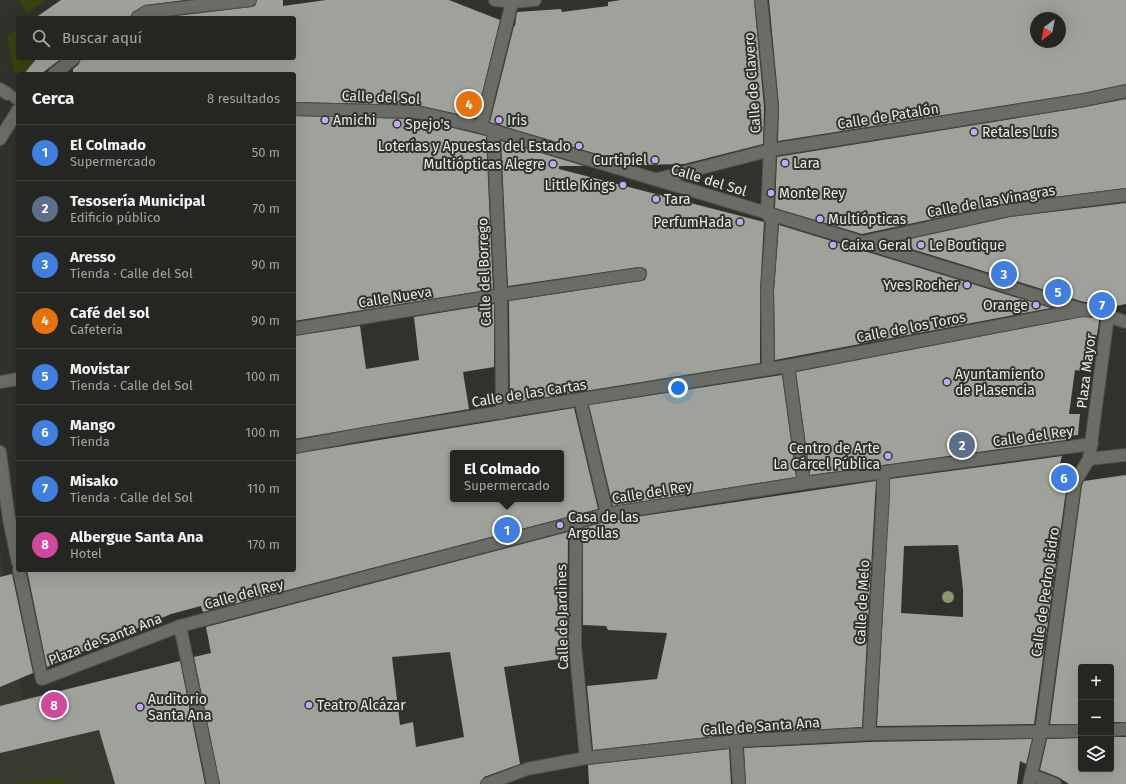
<!DOCTYPE html>
<html lang="es">
<head>
<meta charset="utf-8">
<style>
	:root { --surface:#242621; --page:#30322e; --text:#f1f3f6; --muted:#a3a5a5; --line:#41433f; --accent:#0b8043 }
	body { margin:0; font-family:"Fira Sans",sans-serif; background:var(--page); color:var(--text) }
	.controls { position:absolute; right:12px; bottom:12px; display:grid; overflow:hidden; border-radius:4px; box-shadow:0 4px 16px #0002 }
	.controls button { width:36px; height:36px; display:grid; place-items:center; padding:0; border:0; border-bottom:1px solid var(--line); background:var(--surface); color:var(--text); font:20px sans-serif }
	.compass { position:absolute; left:1030px; top:12px; width:36px; height:36px; border-radius:50%; background:var(--surface); box-shadow:0 4px 16px #0002; rotate:212deg }
	.you { position:absolute; left:678px; top:388px; width:14px; height:14px; margin:-10px; border:3px solid #fff; border-radius:50%; background:#1a73e8; box-shadow:0 0 0 6px #1a73e833 }
	.badge { display:grid; place-items:center; width:26px; height:26px; border-radius:50%; background:var(--accent); color:#fff; font-size:13px; font-weight:700 }
	.pin { position:absolute; translate:-50% -50%; border:2px solid #fff; box-shadow:0 1px 4px #0006 }
	.popup { position:absolute; left:450px; top:450px; width:114px; height:52px; box-sizing:border-box; display:grid; place-content:center; border-radius:4px; background:var(--surface); filter:drop-shadow(0 1px 3px #0005); font-size:13px; white-space:nowrap; color:var(--muted) }
	.popup b { font-size:15px; color:var(--text) }
	.popup::after { content:''; position:absolute; left:50%; top:100%; margin-left:-8px; border:8px solid transparent; border-top-color:var(--surface) }
	.list { margin:0; padding:0; list-style:none }
	h2 { display:flex; justify-content:space-between; align-items:center; height:52px; margin:0; padding:0 16px; font-size:17px }
	h2 small { font-size:13px; font-weight:400; color:var(--muted) }
	.list li { display:grid; grid-template-columns:26px 1fr auto; gap:12px; align-items:center; box-sizing:border-box; height:56px; padding:0 16px; border-top:1px solid var(--line) }
	.list b { display:block; font-size:15px; white-space:nowrap }
	.list p { margin:0; font-size:13px; white-space:nowrap; color:var(--muted) }
	.list em { font-size:13px; font-style:normal; color:var(--muted) }
	.icon { flex:none; width:22px; height:22px; fill:none; stroke:currentColor; stroke-width:2; stroke-linecap:round; stroke-linejoin:round }
	.map { position:relative; flex:none; width:1126px; height:784px; overflow:hidden }
	.search { position:absolute; background:var(--surface); box-shadow:0 4px 16px #0002; left:16px; top:16px; width:280px; height:44px; display:flex; align-items:center; gap:10px; box-sizing:border-box; padding:0 14px; border-radius:4px; color:var(--muted); font-size:15px }
	.panel { position:absolute; background:var(--surface); box-shadow:0 4px 16px #0002; left:16px; top:72px; width:280px; height:500px; border-radius:4px }
	.map>svg:first-child { display:block }
</style>
</head>
<body>
<div class="map">
<svg width="1126" height="784" viewBox="0 0 1126 784">
	<rect width="100%" height="100%" fill="#30322c"/>
	<!-- built -->
	<polygon fill="#373a2e" points="0,552 23,698 86,684 115,784 0,784"/>
	<!-- green -->
	<g fill="#37430e">
		<polygon points="21,0 46,0 27,13 21,4"/>
		<polygon points="18,29 18,58 48,58 27,74 18,74 18,79 14,73 7,35"/>
		<polygon points="66,778 66,784 14,784"/>
	</g>
	<!-- building -->
	<g fill="#9fa29a" fill-rule="evenodd">
		<polygon points="61,0 185,0 145,5 133,12 130,18 35,18"/>
		<polygon points="257,0 283,0 283,6 326,0 449,0 500,20 476,118 417,105 294,102 294,74 73,74 73,69 79,64 81,58 294,58 294,18 159,18 251,7 255,6"/>
		<polygon points="621,0 754,0 764,107 763,144 684,164 634,165 490,122 514,26 515,26 517,12 561,9 562,12 608,6 608,2"/>
		<path d="M 769,0 L 1126,0 L 1126,84 L 1083,93 L 778,141 L 779,106 ZM 1036,18 L 1060,18 L 1060,42 L 1036,42 Z"/>
		<polygon points="37,58 62,58 41,74 24,74"/>
		<polygon points="1126,99 1126,188 1007,203 862,234 775,208 777,157 1085,107"/>
		<polygon points="294,116 416,119 486,136 493,289 294,321"/>
		<polygon points="501,141 584,166 559,166 559,169 764,222 760,291 760,363 510,403 509,301 641,281 645,280 647,273 646,269 639,267 508,286"/>
		<polygon points="1126,203 1126,304 1116,306 1098,302 1084,302 892,243 1010,217"/>
		<polygon points="779,225 1051,308 775,360 774,291"/>
		<polygon points="494,304 494,367 463,372 469,409 294,439 294,336 360,326 366,369 419,360 414,317"/>
		<polygon points="1082,317 1096,318 1099,319 1099,322 1091,372 1075,370 1069,414 1080,414 1078,435 1067,436 1066,440 810,475 796,372"/>
		<polygon points="782,375 796,477 613,506 589,405"/>
		<path d="M 574,408 L 598,509 L 203,612 L 201,606 L 171,614 L 47,667 L 27,570 L 294,570 L 294,454 ZM 453,453 L 561,453 L 561,499 L 453,499 Z"/>
		<path d="M 1062,456 L 1054,485 L 1067,483 L 1034,724 L 877,726 L 890,479 ZM 958,545 L 963,590 L 963,617 L 901,613 L 904,546 Z"/>
		<polygon points="1126,475 1126,722 1111,722 1111,667 1081,667 1081,724 1050,724 1082,485 1084,481"/>
		<polygon points="876,481 862,727 735,734 593,750 587,686 657,679 667,633 608,630 606,626 583,625 583,528 609,521"/>
		<path d="M 568,532 L 567,658 L 504,667 L 520,764 L 484,777 L 480,784 L 220,784 L 194,657 L 211,653 L 206,627 ZM 450,652 L 464,737 L 416,747 L 413,722 L 400,725 L 392,657 Z"/>
		<polygon points="12,574 33,673 0,687 0,577"/>
		<polygon points="180,661 205,784 115,784 99,730 0,753 0,706"/>
		<polygon points="1111,737 1126,737 1126,784 1069,784 1058,777 1040,770 1047,739 1081,738 1081,769 1111,769"/>
		<polygon points="1032,739 1026,764 1020,761 1017,784 746,784 744,748 869,742"/>
		<polygon points="729,749 731,784 589,784 588,765"/>
	</g>
	<g fill="none" stroke-linecap="round" stroke-linejoin="round">
		<!-- minor casing -->
		<g stroke="#4e504b" stroke-width="14">
			<g id="minor">
				<polyline points="495,0 512,2 535,0"/>
				<polyline points="761,0 772,107 767,213 772,221 767,291 768,368"/>
				<polyline points="137,18 146,12 250,0"/>
				<polyline points="54,74 74,58"/>
				<polyline points="0,89 8,94"/>
				<polyline points="16,98 18,98"/>
				<polyline points="294,109 417,112 481,127 767,213 1083,310 1098,310 1108,316"/>
				<polyline points="481,127 512,2"/>
				<polyline points="493,131 501,295 502,413"/>
				<polyline points="0,139 18,110"/>
				<polyline points="658,179 771,150 1084,100 1126,91"/>
				<polyline points="863,242 1009,210 1126,195"/>
				<polyline points="1126,322 1108,316 1089,459 1126,455"/>
				<polyline points="294,329 501,295 640,274"/>
				<polyline points="788,366 804,483"/>
				<polyline points="0,382 18,379"/>
				<polyline points="580,399 607,514"/>
				<polyline points="294,447 370,433 788,366 1081,310"/>
				<polyline points="0,452 9,519 18,563"/>
				<polyline points="576,523 575,645 586,758"/>
				<polyline points="19,570 42,679 180,626 607,514 804,483 1092,444"/>
				<polyline points="180,626 213,784"/>
				<polyline points="1111,730 1126,729"/>
				<polyline points="869,734 883,495 883,472"/>
				<polyline points="736,741 739,784"/>
				<polyline points="1031,775 1055,784"/>
				<polyline points="487,784 527,769 586,758 736,741 869,734 1081,731"/>
				<polyline points="1029,784 1041,732 1075,482 1089,459"/>
			</g>
		</g>
		<!-- minor -->
		<use href="#minor" stroke="#6a6c65" stroke-width="12"/>
	</g>
	<!-- trees -->
	<circle fill="#8a9867" cx="948" cy="597" r="6"/>
	<!-- markers -->
	<g fill="#c3a7f2" stroke="#30322c" stroke-width="1.5">
		<circle cx="325" cy="120" r="4"/>
		<circle cx="499" cy="120" r="4"/>
		<circle cx="397" cy="124" r="4"/>
		<circle cx="974" cy="132" r="4"/>
		<circle cx="579" cy="146" r="4"/>
		<circle cx="655" cy="160" r="4"/>
		<circle cx="785" cy="163" r="4"/>
		<circle cx="553" cy="164" r="4"/>
		<circle cx="623" cy="185" r="4"/>
		<circle cx="771" cy="193" r="4"/>
		<circle cx="656" cy="199" r="4"/>
		<circle cx="820" cy="219" r="4"/>
		<circle cx="740" cy="222" r="4"/>
		<circle cx="833" cy="245" r="4"/>
		<circle cx="921" cy="245" r="4"/>
		<circle cx="967" cy="285" r="4"/>
		<circle cx="1036" cy="305" r="4"/>
		<circle cx="947" cy="382" r="4"/>
		<circle cx="888" cy="456" r="4"/>
		<circle cx="560" cy="525" r="4"/>
		<circle cx="309" cy="705" r="4"/>
		<circle cx="140" cy="707" r="4"/>
	</g>
	<g text-anchor="middle" stroke-width="4" stroke-linejoin="round" paint-order="stroke">
		<!-- street labels -->
		<g font-size="14" fill="#e9ebe6" stroke="#30322c">
			<text transform="translate(752 83) rotate(-94)" y="5">Calle de Clavero</text>
			<text transform="translate(381 97) rotate(3)" y="5">Calle del Sol</text>
			<text transform="translate(888 116) rotate(-9)" y="5">Calle de Patalón</text>
			<text transform="translate(709 180) rotate(17)" y="5">Calle del Sol</text>
			<text transform="translate(991 201) rotate(-10)" y="5">Calle de las Vinagras</text>
			<text transform="translate(484 272) rotate(-92)" y="5">Calle del Borrego</text>
			<text transform="translate(395 297) rotate(-9)" y="5">Calle Nueva</text>
			<text transform="translate(911 327) rotate(-11)" y="5">Calle de los Toros</text>
			<text transform="translate(1086 371) rotate(-83)" y="5">Plaza Mayor</text>
			<text transform="translate(529 393) rotate(-9)" y="5">Calle de las Cartas</text>
			<text transform="translate(1033 436) rotate(-8)" y="5">Calle del Rey</text>
			<text transform="translate(652 492) rotate(-9)" y="5">Calle del Rey</text>
			<text transform="translate(1045 592) rotate(-82)" y="5">Calle de Pedro Isidro</text>
			<text transform="translate(244 594) rotate(-15)" y="5">Calle del Rey</text>
			<text transform="translate(862 602) rotate(-87)" y="5">Calle de Melo</text>
			<text transform="translate(562 617) rotate(-91)" y="5">Calle de Jardines</text>
			<text transform="translate(105 639) rotate(-21)" y="5">Plaza de Santa Ana</text>
			<text transform="translate(761 726) rotate(-4)" y="5">Calle de Santa Ana</text>
		</g>
		<!-- poi labels -->
		<g font-size="14" fill="#e9ebe6" stroke="#30322c" text-anchor="start">
			<text x="333" y="125">Amichi</text>
			<text x="507" y="125">Iris</text>
			<text x="405" y="129">Spejo's</text>
			<text x="982" y="137">Retales Luis</text>
			<text x="571" y="151" text-anchor="end">Loterías y Apuestas del Estado</text>
			<text x="647" y="165" text-anchor="end">Curtipiel</text>
			<text x="793" y="168">Lara</text>
			<text x="545" y="169" text-anchor="end">Multiópticas Alegre</text>
			<text x="615" y="190" text-anchor="end">Little Kings</text>
			<text x="779" y="198">Monte Rey</text>
			<text x="664" y="204">Tara</text>
			<text x="828" y="224">Multiópticas</text>
			<text x="732" y="227" text-anchor="end">PerfumHada</text>
			<text x="841" y="250">Caixa Geral</text>
			<text x="929" y="250">Le Boutique</text>
			<text x="959" y="290" text-anchor="end">Yves Rocher</text>
			<text x="1028" y="310" text-anchor="end">Orange</text>
			<text x="955" y="379">Ayuntamiento<tspan x="955" dy="16">de Plasencia</tspan></text>
			<text x="880" y="453" text-anchor="end">Centro de Arte<tspan x="880" dy="16">La Cárcel Pública</tspan></text>
			<text x="568" y="522">Casa de las<tspan x="568" dy="16">Argollas</tspan></text>
			<text x="148" y="704">Auditorio<tspan x="148" dy="16">Santa Ana</tspan></text>
			<text x="317" y="710">Teatro Alcázar</text>
		</g>
	</g>
</svg>
<div class="controls">
<button>+</button>
<button>−</button>
<button><svg class="icon" aria-label="layers" viewBox="0 0 24 24"><path d="M12 4l9 5-9 5-9-5zM3 14l9 5 9-5"/></svg></button>
</div>
<svg class="compass" viewBox="-18 -18 36 36"><path d="M0-13l5 13h-10z" fill="#e53935"/><path d="M0 13l5-13h-10z" fill="#a3a5a5"/></svg>
<div class="you"></div>
<div class="pin badge" style="left:507px;top:530px;background:#3f7fe0">1</div>
<div class="popup"><b>El Colmado</b>Supermercado</div>
<div class="pin badge" style="left:962px;top:445px;background:#5c6f8a">2</div>
<div class="pin badge" style="left:1004px;top:274px;background:#3f7fe0">3</div>
<div class="pin badge" style="left:469px;top:104px;background:#e8710a">4</div>
<div class="pin badge" style="left:1058px;top:292px;background:#3f7fe0">5</div>
<div class="pin badge" style="left:1064px;top:478px;background:#3f7fe0">6</div>
<div class="pin badge" style="left:1102px;top:305px;background:#3f7fe0">7</div>
<div class="pin badge" style="left:54px;top:705px;background:#d1479c">8</div>
<div class="search"><svg class="icon" aria-label="search" viewBox="0 0 24 24"><circle cx="10" cy="10" r="6"/><path d="M15 15l6 6"/></svg>Buscar aquí</div>
<section class="panel">
<h2>Cerca<small>8 resultados</small></h2>
<ul class="list">
<li><span class="badge" style="background:#3f7fe0">1</span><div><b>El Colmado</b><p>Supermercado</p></div><em>50 m</em></li>
<li><span class="badge" style="background:#5c6f8a">2</span><div><b>Tesosería Municipal</b><p>Edificio público</p></div><em>70 m</em></li>
<li><span class="badge" style="background:#3f7fe0">3</span><div><b>Aresso</b><p>Tienda · Calle del Sol</p></div><em>90 m</em></li>
<li><span class="badge" style="background:#e8710a">4</span><div><b>Café del sol</b><p>Cafetería</p></div><em>90 m</em></li>
<li><span class="badge" style="background:#3f7fe0">5</span><div><b>Movistar</b><p>Tienda · Calle del Sol</p></div><em>100 m</em></li>
<li><span class="badge" style="background:#3f7fe0">6</span><div><b>Mango</b><p>Tienda</p></div><em>100 m</em></li>
<li><span class="badge" style="background:#3f7fe0">7</span><div><b>Misako</b><p>Tienda · Calle del Sol</p></div><em>110 m</em></li>
<li><span class="badge" style="background:#d1479c">8</span><div><b>Albergue Santa Ana</b><p>Hotel</p></div><em>170 m</em></li>
</ul>
</section>
</div>
</body>
</html>
